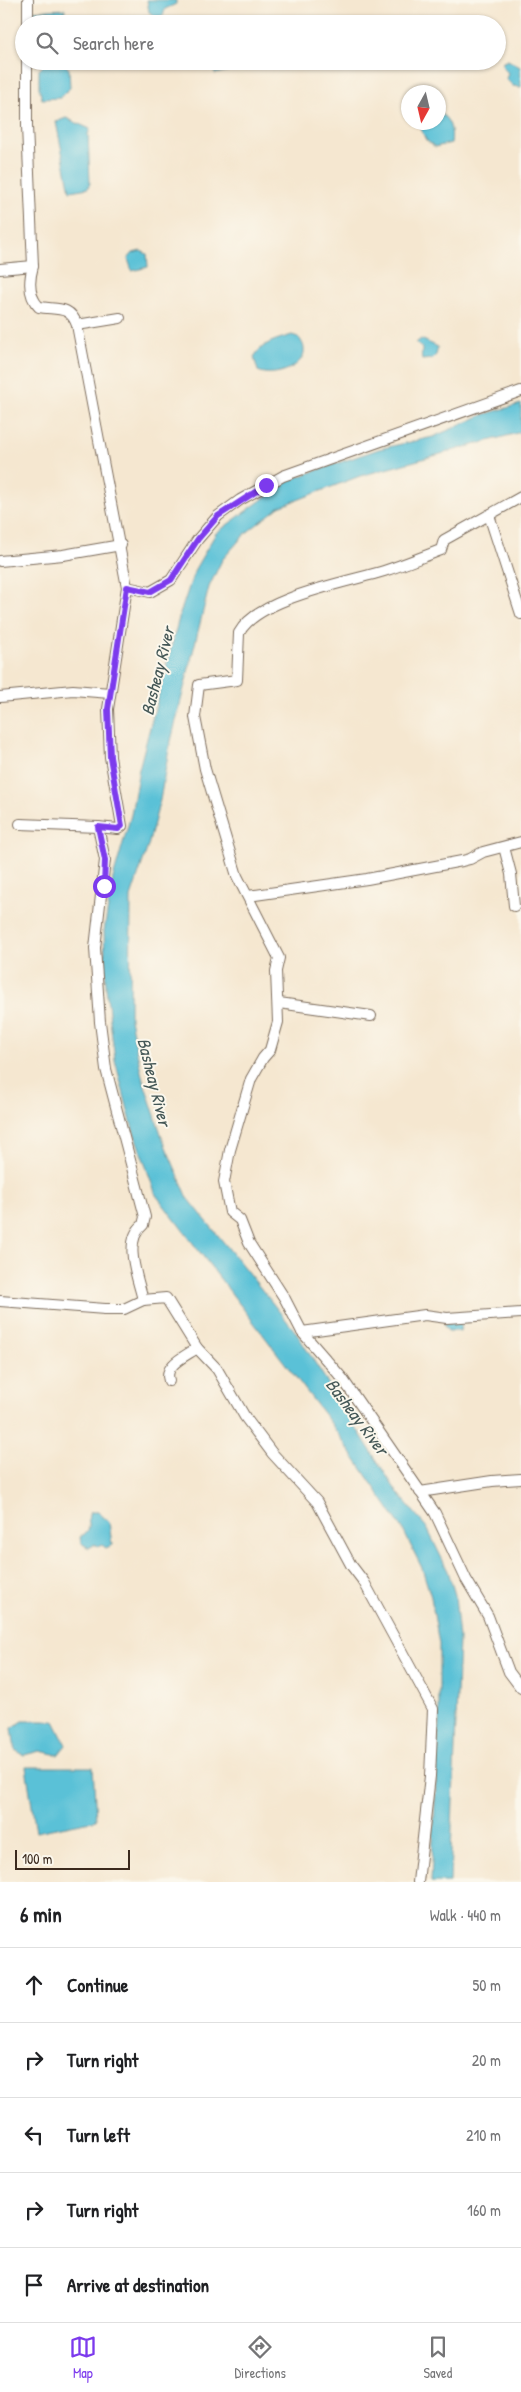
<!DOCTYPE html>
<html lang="en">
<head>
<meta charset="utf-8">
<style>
	:root { --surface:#fff; --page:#f6f6f6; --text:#202124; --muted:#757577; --line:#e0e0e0; --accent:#7c3aed }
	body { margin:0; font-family:"Patrick Hand",sans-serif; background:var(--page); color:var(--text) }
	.compass { position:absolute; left:401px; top:85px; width:45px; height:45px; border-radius:50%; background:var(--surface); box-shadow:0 1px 4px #0004; rotate:188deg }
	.scale { position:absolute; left:15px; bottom:12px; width:115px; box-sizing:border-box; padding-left:5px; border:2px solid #3b2a1e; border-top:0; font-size:14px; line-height:18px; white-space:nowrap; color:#3b2a1e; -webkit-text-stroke:4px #fbf7ec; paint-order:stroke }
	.stop { position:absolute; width:15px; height:15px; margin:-11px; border:4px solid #7c3aed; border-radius:50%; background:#fff }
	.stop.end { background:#7c3aed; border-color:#fff; box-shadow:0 1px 5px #0008 }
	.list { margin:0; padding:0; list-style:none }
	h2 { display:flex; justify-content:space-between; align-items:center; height:65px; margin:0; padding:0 20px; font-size:21px }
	h2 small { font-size:16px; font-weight:400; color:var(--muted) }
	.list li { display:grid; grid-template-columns:32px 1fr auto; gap:15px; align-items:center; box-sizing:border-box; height:75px; padding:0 20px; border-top:1px solid var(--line) }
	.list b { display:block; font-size:19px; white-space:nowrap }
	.list em { font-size:16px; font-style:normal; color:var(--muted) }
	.icon { flex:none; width:28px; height:28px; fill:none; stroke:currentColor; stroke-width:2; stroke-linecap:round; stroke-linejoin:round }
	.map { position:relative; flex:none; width:521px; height:1882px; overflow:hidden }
	.search { position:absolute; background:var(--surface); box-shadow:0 1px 4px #0004; left:15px; right:15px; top:15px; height:55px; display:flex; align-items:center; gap:12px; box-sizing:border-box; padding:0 18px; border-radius:28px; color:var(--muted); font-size:19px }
	.sheet { height:440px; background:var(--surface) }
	nav { display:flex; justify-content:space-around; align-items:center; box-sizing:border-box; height:70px; border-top:1px solid var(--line); background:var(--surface); font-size:14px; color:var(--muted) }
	nav a { display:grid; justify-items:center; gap:2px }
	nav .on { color:var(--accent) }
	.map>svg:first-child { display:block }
</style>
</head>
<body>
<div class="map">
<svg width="521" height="1882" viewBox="0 0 521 1882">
	<rect width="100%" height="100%" fill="#fbf7ec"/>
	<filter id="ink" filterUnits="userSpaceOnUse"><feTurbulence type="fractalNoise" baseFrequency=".02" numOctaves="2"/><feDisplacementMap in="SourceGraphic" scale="10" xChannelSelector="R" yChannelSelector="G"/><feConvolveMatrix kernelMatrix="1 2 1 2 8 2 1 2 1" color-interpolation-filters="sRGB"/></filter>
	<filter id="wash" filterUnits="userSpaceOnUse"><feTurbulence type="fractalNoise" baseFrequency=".0096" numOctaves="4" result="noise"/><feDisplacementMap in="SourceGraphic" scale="20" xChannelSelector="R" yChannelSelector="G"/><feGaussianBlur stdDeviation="1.12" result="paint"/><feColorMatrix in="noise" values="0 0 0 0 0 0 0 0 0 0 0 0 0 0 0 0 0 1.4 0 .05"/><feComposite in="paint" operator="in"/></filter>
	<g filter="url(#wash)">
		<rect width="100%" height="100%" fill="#f5e7d0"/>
		<!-- water -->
		<g fill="#5ac1d7" stroke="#4a767a">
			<polygon points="147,0 176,0 176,4 165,9 163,16 156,17 149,12"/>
			<polygon points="65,9 64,24 33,24 33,11"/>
			<polygon points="508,60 520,67 521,87 513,86 506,79 508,73 502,66 503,62"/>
			<polygon points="62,61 69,69 70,88 60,98 42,99 39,88 39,70 45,64"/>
			<polygon points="210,61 227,61 228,71 215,74"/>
			<path d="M 439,113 C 450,118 453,131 451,143 L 435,147 L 426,140 L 418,123 L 438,122 Z"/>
			<polygon points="66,118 90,129 88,134 90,183 88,188 70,191 56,122"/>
			<polygon points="141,251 147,254 148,267 132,271 128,259 133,253"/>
			<path d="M 292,335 L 298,337 C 320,361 277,380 258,371 L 254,357 C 263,342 276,340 292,335 Z"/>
			<path d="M 421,339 L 438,347 L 436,355 L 432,359 L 422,360 C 420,351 426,349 416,343 Z"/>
			<polygon points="521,404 521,432 360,476 279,507 245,534 222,560 209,587 169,749 160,800 148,846 131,897 130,1019 142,1076 163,1140 188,1198 295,1331 395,1489 427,1528 448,1571 455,1595 459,1639 450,1882 431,1882 439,1721 439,1644 431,1597 422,1568 402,1528 330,1422 156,1195 133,1130 115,1060 106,988 104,931 113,878 131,815 139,769 180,614 195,569 216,533 289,480 379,449 433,437 485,414"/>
			<polygon points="447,1322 461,1323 460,1331 448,1331 444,1325"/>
			<path d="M 90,1512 L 98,1512 L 109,1522 L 112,1545 L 106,1548 L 102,1545 L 97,1547 L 95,1544 L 89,1548 L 81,1543 L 80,1537 C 96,1527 85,1524 90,1512 Z"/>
			<polygon points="23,1721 54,1721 66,1745 58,1755 40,1751 24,1755 15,1750 12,1728"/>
			<polygon points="26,1767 93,1767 96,1820 36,1832"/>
		</g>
	</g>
	<g filter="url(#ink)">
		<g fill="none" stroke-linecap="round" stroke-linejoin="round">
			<!-- minor casing -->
			<g stroke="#7c6c5c" stroke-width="12">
				<g id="minor">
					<polyline points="28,0 28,24"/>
					<path d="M 27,61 L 27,126 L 33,266 C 29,280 28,296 39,307 C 57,310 70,305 77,325 L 127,587 L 108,709 L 110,757 L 122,826 L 118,829 L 98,827"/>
					<polyline points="0,269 33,266"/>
					<polyline points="77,325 120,318"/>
					<path d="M 521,497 L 444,540 L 441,550 C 422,557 403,565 384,571 C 348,582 257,598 239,633 L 237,680 L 199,685 L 195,717 L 205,769 L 237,876 L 279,958 L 276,971 L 278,1022 L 270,1050 L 263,1058 L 251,1079 L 230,1150 L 224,1182 L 230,1212 L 240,1220 L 249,1243 L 285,1299 L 302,1332 L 342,1378 L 435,1513 L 466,1579 L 488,1616 L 509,1672 L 521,1688"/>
					<polyline points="489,515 521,614"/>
					<polyline points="0,561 63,555 121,545"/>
					<polyline points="127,587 150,592 171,580 198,539 218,516 240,500 283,476 521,391"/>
					<polyline points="0,697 73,690 110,693"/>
					<path d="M 20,824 L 98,827 L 105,860 L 95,948 L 100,1022 L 106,1069 L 145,1217 L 143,1225 C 122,1241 138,1278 143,1300 L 166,1298 L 197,1348 L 217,1369 L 245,1417 L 272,1453 L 317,1502 L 351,1565 L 364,1582 L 433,1709 L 430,1776 L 418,1882"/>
					<polyline points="504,847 511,874 514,906"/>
					<polyline points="248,896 367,879 462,861 470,859 483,852 521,842"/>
					<polyline points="279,1003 371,1016"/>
					<polyline points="0,1301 105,1309 124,1309 143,1300"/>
					<polyline points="302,1332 425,1315 447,1318 521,1313"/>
					<path d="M 169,1381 C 163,1365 186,1356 197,1348"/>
					<polyline points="420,1492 492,1481 521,1479"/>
				</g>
			</g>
			<!-- minor -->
			<use href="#minor" stroke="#fff" stroke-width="10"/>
		</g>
	</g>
	<g fill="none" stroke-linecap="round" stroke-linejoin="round" filter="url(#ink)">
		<!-- route -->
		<polyline stroke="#7c3aed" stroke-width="6" points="104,886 105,860 98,827 118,829 122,826 110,757 108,709 127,587 150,592 171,580 198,539 218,516 266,485"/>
	</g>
	<g text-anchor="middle" stroke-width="4" stroke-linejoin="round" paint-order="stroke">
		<!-- water labels -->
		<g font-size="18" font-style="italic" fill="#445756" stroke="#fbf7ec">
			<text transform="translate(158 671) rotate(-76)" y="6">Basheay River</text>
			<text transform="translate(154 1082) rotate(76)" y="6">Basheay River</text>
			<text transform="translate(357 1417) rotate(53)" y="6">Basheay River</text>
		</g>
	</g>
</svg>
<svg class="compass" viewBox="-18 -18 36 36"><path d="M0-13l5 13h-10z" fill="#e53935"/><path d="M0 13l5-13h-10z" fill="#757577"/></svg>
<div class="scale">100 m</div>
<div class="stop" style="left:104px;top:886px"></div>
<div class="stop end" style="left:266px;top:485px"></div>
<div class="search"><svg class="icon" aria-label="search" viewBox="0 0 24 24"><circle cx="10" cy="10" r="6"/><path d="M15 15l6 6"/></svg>Search here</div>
</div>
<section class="sheet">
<h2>6 min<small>Walk · 440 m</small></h2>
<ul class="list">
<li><svg class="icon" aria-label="ahead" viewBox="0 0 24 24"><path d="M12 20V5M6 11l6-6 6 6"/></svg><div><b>Continue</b></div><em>50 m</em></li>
<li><svg class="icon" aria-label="right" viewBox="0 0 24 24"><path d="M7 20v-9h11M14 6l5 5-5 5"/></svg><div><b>Turn right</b></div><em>20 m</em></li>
<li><svg class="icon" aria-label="left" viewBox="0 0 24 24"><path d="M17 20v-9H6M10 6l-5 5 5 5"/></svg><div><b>Turn left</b></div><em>210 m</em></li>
<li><svg class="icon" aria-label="right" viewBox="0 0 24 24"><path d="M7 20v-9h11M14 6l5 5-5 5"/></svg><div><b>Turn right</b></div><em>160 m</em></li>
<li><svg class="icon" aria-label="arrive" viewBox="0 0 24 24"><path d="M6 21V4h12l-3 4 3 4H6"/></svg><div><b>Arrive at destination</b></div></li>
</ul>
</section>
<nav>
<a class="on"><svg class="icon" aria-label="map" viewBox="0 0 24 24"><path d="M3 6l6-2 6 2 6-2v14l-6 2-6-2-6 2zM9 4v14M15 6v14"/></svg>Map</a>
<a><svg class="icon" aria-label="directions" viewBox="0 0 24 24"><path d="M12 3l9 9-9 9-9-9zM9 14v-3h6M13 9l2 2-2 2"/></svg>Directions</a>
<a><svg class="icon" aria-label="saved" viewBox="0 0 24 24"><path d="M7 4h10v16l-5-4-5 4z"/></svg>Saved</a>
</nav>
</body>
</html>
